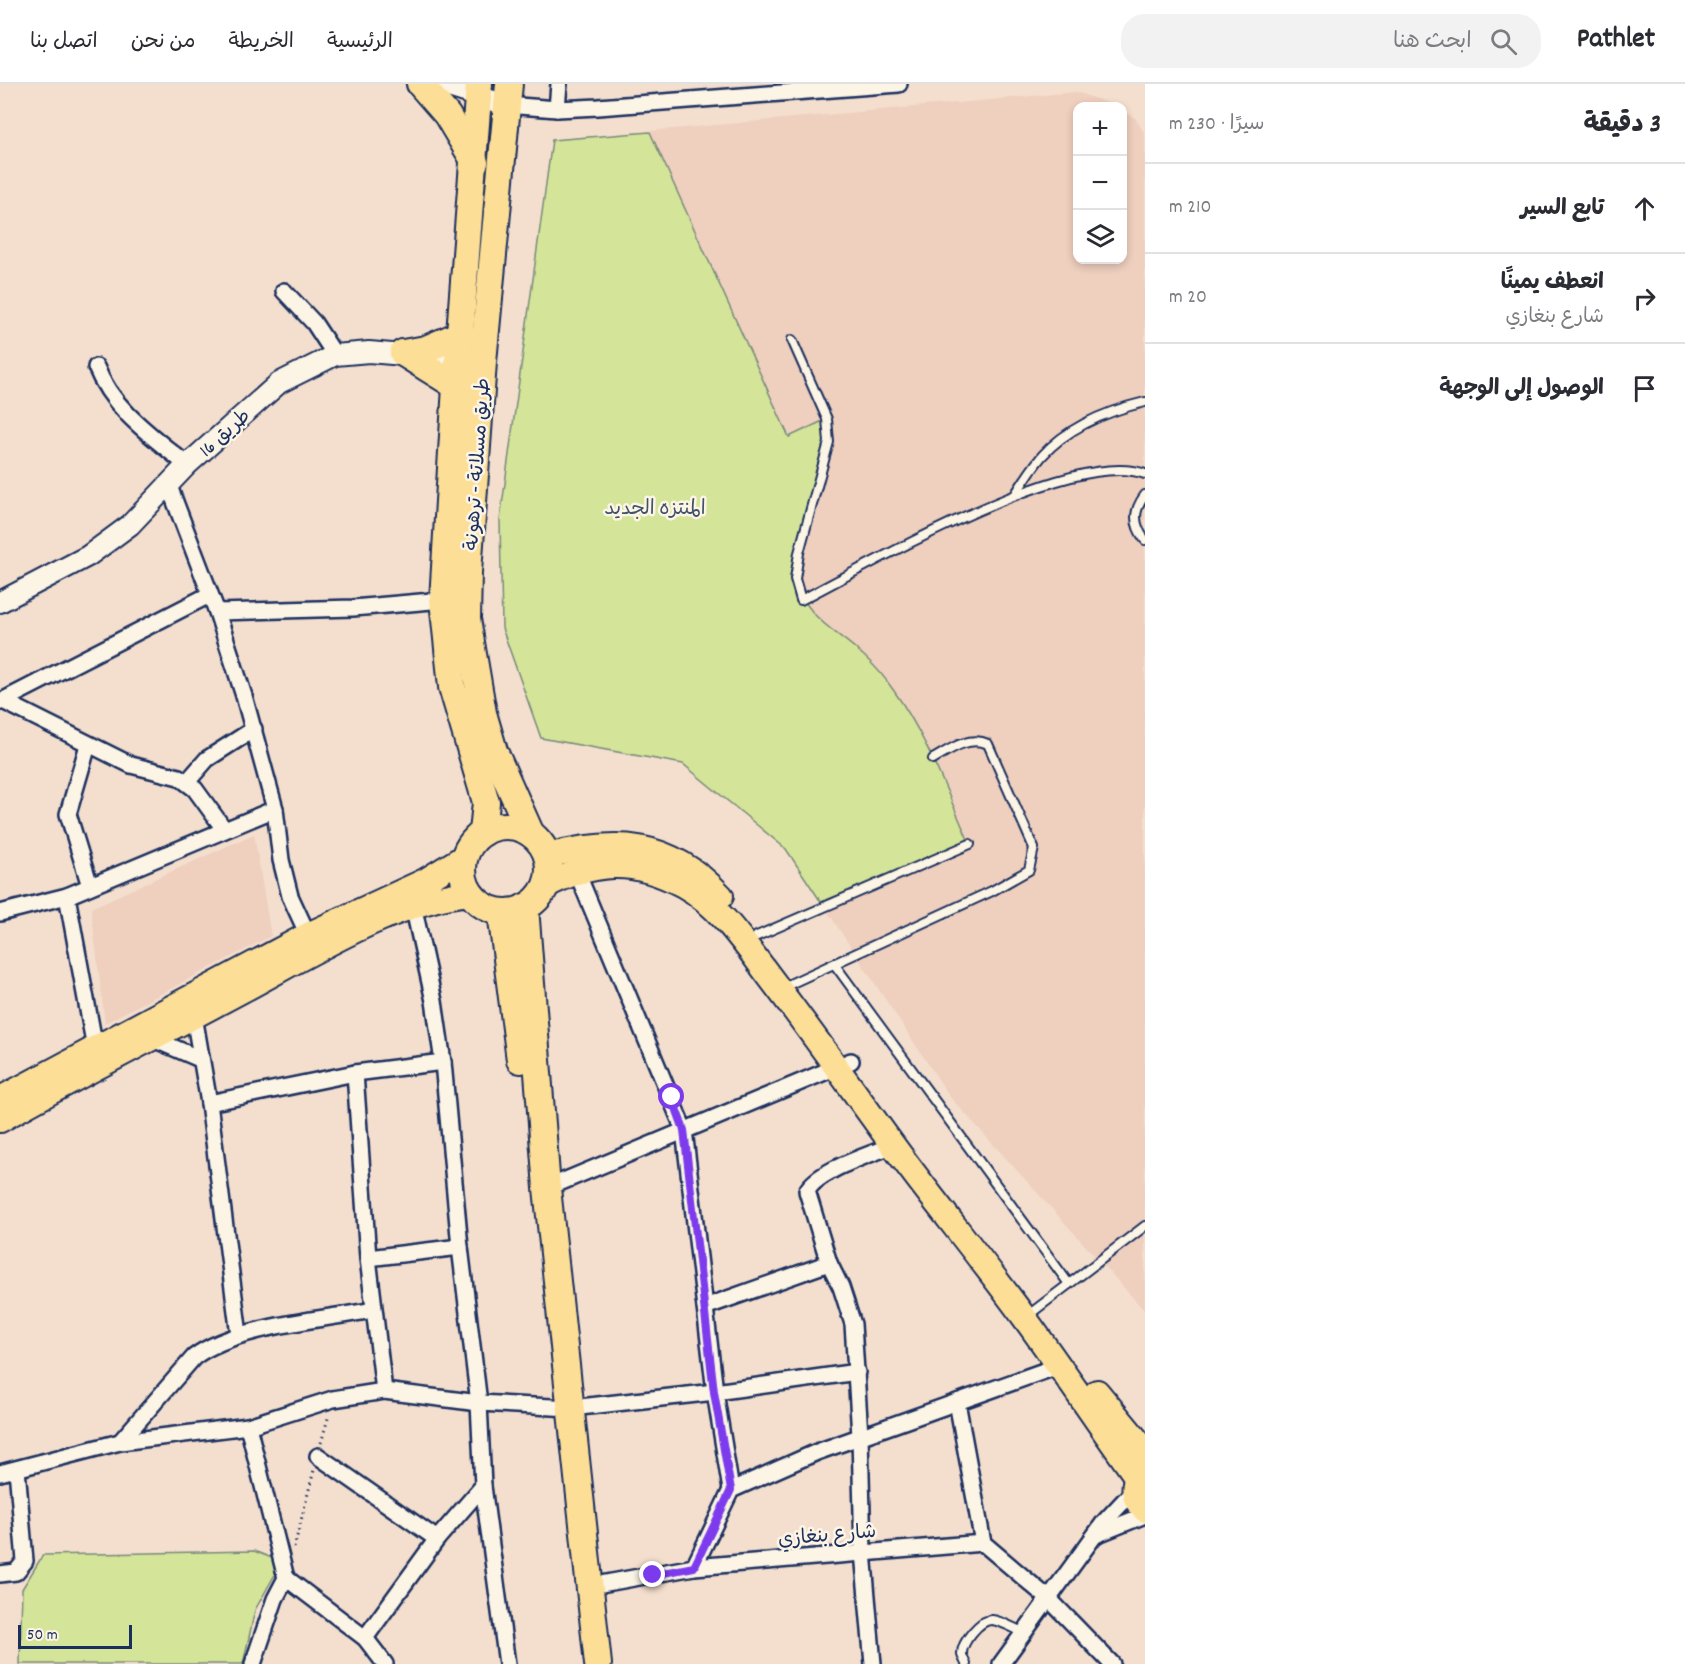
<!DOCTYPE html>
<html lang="ar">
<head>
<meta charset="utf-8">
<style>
	:root { --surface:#fff; --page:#f2f2f3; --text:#2b2b33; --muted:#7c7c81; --line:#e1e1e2 }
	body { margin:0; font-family:Dekko,"Playpen Sans Arabic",sans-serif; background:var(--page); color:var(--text); direction:rtl }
	.controls { position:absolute; right:18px; top:18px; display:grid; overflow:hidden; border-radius:12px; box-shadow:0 3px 9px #0003 }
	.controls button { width:54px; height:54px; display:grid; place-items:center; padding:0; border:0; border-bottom:2px solid var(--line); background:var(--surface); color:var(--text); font:30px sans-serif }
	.scale { position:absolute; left:18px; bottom:15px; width:114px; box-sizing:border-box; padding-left:6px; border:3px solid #1b2f5e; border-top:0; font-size:16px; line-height:21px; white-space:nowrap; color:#1b2f5e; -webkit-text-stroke:4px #fcf5e5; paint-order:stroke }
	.stop { position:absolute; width:18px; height:18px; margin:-14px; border:4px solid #7c3aed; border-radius:50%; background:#fff }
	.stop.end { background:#7c3aed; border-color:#fff; box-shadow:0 2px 6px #0008 }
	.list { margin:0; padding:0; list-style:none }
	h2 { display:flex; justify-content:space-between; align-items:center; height:78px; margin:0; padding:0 24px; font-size:26px }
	h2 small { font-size:20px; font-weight:400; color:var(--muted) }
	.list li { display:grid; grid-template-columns:39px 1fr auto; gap:18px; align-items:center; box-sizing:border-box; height:90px; padding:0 24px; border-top:2px solid var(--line) }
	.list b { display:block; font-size:22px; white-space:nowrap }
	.list p { margin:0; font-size:20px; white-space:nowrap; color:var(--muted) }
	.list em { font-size:20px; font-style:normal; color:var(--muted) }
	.icon { flex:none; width:33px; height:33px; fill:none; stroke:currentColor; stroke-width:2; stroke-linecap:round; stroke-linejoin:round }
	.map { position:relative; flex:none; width:1145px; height:1580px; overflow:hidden; direction:ltr }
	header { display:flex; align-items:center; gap:36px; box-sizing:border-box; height:84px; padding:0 30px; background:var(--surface); border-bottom:2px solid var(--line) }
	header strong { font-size:28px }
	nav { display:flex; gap:33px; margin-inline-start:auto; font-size:21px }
	.search { width:420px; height:54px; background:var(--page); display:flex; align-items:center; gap:15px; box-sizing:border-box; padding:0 21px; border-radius:24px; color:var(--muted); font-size:22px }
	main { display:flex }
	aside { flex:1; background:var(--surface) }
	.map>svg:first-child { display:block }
</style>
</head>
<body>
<header>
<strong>Pathlet</strong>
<div class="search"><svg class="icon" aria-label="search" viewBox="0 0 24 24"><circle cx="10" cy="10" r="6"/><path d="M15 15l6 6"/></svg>ابحث هنا</div>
<nav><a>الرئيسية</a><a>الخريطة</a><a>من نحن</a><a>اتصل بنا</a></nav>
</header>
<main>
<aside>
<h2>3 دقيقة<small>سيرًا · 230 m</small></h2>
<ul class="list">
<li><svg class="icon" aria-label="ahead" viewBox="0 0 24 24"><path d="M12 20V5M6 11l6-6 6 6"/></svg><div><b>تابع السير</b></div><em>210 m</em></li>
<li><svg class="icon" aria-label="right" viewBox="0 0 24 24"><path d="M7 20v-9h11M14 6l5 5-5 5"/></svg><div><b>انعطف يمينًا</b><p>شارع بنغازي</p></div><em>20 m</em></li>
<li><svg class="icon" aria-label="arrive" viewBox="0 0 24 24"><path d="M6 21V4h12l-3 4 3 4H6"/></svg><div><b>الوصول إلى الوجهة</b></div></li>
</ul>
</aside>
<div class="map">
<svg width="1145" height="1580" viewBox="0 0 1145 1580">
	<rect width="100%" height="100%" fill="#f4dfce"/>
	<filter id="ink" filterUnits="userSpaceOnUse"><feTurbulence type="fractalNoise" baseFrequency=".0167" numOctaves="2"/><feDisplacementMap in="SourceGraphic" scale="12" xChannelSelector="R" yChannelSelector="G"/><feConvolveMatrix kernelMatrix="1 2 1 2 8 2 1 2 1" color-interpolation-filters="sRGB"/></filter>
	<g filter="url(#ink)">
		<!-- built -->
		<g fill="#efcfbe">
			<polygon points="1076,8 1117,22 1078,22 1078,176 1122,176 1123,26 1136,35 1145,50 1145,1227 950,1013 786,765 683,680 541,654 502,544 500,436 552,56"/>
			<polygon points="254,750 271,852 105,939 91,824"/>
		</g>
		<!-- green -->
		<g fill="#d4e498" stroke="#788a7b" stroke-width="1.5">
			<path d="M 650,48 L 789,353 L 827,335 L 829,358 L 795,495 C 808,537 834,544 864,572 C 875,582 886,595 894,607 C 927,653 947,709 970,760 L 821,818 L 786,765 L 683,680 L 541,654 L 502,544 L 500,436 L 552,56 Z"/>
			<polygon points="254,1467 282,1478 255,1526 243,1580 20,1580 22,1505 43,1471"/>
		</g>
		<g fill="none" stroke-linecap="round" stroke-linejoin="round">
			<!-- service casing -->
			<g stroke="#1b2f5e" stroke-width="12">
				<g id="service">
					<path d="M 792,256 L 827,335 L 829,358 L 799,469 L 795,495 L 801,516 C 871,480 1072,363 1145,390"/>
					<path d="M 1015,411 C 1023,398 1032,384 1042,372 C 1068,343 1107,327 1145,318"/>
					<path d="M 1145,411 C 1133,427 1133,440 1145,456"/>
					<polyline points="757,852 970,760"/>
					<polyline points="835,881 1069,1200"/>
					<path d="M 792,899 L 992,807 L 1029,786 L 1034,764 L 988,660 C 969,651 949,666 933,675"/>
					<polyline points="1035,1226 1145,1142"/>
					<path d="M 966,1580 C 966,1579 962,1572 962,1571 C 961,1559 980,1535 992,1536 C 1002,1537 1015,1545 1025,1549"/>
				</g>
			</g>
			<!-- minor casing -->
			<g stroke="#1b2f5e" stroke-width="20">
				<g id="minor">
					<polyline points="506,21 557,25 598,23 899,0"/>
					<polyline points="557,25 559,0"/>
					<polyline points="284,207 314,239 335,271"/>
					<path d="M 96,283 C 113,326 152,352 187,381"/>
					<polyline points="169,402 217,528 244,612 275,725 281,776 290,812 308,851"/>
					<polyline points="217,528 353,524 443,516"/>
					<polyline points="3,617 131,681 179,693 195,705 224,745"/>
					<polyline points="0,618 209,511"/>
					<polyline points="88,661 68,730 90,802"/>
					<polyline points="187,698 207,675 254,645"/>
					<polyline points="576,786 684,1046 715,1308 731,1406"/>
					<polyline points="67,812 95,964"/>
					<polyline points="413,821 434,917 443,978 460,1163 479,1319 483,1402 507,1580"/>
					<polyline points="0,829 67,812 275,725"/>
					<polyline points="194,932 209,1019 239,1251"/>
					<polyline points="151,954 200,975"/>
					<polyline points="355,989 368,1174 384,1307"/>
					<polyline points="209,1019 355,989 443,978"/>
					<polyline points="547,1104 851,977"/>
					<polyline points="368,1174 460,1163"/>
					<path d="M 829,1179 L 807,1107 C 818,1086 870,1071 893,1061"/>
					<polyline points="705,1223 829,1179 841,1203 853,1240 860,1352 863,1468 873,1580"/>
					<polyline points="957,1318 983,1459"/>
					<polyline points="248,1342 286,1494 275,1515 253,1580"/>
					<path d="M 120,1358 L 194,1273 C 235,1242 321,1236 373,1226"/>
					<polyline points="318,1372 437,1455"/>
					<polyline points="0,1389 120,1358 248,1342 333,1315 384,1307 479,1319 571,1324 715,1308 857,1288"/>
					<polyline points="1098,1450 1145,1431"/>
					<polyline points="694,1483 731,1406 817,1368 1058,1282"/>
					<polyline points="0,1490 16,1488 25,1477 17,1385"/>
					<polyline points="286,1494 365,1554 385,1580"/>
					<polyline points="590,1502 694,1483 983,1459 1049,1515 1112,1580"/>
					<polyline points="365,1554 437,1455 483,1402"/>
					<polyline points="1001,1580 1105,1437 1134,1406"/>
				</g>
			</g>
			<!-- tertiary casing -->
			<g stroke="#1b2f5e" stroke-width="24">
				<g id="tertiary">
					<polyline points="439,0 506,21"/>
					<polyline points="0,518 88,472 130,441 187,381 279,299 335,271 369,268 472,277"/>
				</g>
			</g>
			<!-- primary casing -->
			<g stroke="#1b2f5e" stroke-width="28">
				<g id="primary">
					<path d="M 547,772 C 616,754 669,756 721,812"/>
					<path d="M 545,802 C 594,777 633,774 683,801 C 720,821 747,863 772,896 C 813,950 852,1005 892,1060 C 935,1119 981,1174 1024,1233 C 1062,1285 1098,1339 1136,1392"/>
					<polyline points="0,1015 308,851 425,797 464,773"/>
					<path d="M 0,1036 C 79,991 161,950 241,907 C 307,872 396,816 470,809"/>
					<polyline points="1097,1308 1145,1366"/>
					<path d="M 1145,1381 C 1132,1393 1130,1414 1145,1426"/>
				</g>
			</g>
			<!-- trunk casing -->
			<g stroke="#1b2f5e" stroke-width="30">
				<g id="trunk">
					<polyline points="420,0 447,31 475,78"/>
					<polyline points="479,0 456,302 443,516 452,603 486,718 483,749"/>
					<polyline points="509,0 483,278 468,488 467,535 483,629 494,667 531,750"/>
					<polyline points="403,269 456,302"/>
					<polyline points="403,269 426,265 461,250"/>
					<circle cx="506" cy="785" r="43"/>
					<polyline points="525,823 547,1104 598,1580"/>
					<polyline points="501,828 520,976"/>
				</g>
			</g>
			<!-- path -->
			<g stroke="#1b2f5e" stroke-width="3" stroke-dasharray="1.5 4.5" stroke-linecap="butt">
				<polyline points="321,1359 329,1331"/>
				<polyline points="294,1464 314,1386"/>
			</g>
			<!-- service -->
			<use href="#service" stroke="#fcf5e5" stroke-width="8"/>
			<!-- minor -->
			<use href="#minor" stroke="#fcf5e5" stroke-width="15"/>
			<!-- tertiary -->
			<use href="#tertiary" stroke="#fcf5e5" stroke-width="20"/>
			<!-- primary -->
			<use href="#primary" stroke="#fcde96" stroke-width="24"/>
			<!-- trunk -->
			<use href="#trunk" stroke="#fcde96" stroke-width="26"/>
		</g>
	</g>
	<g fill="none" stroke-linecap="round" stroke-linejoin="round" filter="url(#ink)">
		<!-- route -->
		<polyline stroke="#7c3aed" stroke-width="8" points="653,1491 694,1483 731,1406 714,1308 684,1046 672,1013"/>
	</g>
	<g text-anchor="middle" stroke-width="5" stroke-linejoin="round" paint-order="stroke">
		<!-- street labels -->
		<g font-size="20" fill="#1b2f5e" stroke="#fcf5e5">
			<text transform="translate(224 348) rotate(-42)" y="7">طريق 16</text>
			<text transform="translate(476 380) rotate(-86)" y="7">طريق مسلاتة - ترهونة</text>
			<text transform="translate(827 1450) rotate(-5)" y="7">شارع بنغازي</text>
		</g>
		<!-- park labels -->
		<g font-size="20" fill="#40536a" stroke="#fcf5e5">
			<text x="655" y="430">المنتزه الجديد</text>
		</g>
	</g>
</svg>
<div class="controls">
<button>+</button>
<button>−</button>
<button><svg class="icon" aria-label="layers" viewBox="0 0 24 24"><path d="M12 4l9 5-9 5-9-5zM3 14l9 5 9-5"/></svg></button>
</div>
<div class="scale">50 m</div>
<div class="stop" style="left:672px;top:1013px"></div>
<div class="stop end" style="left:653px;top:1491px"></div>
</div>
</main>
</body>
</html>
